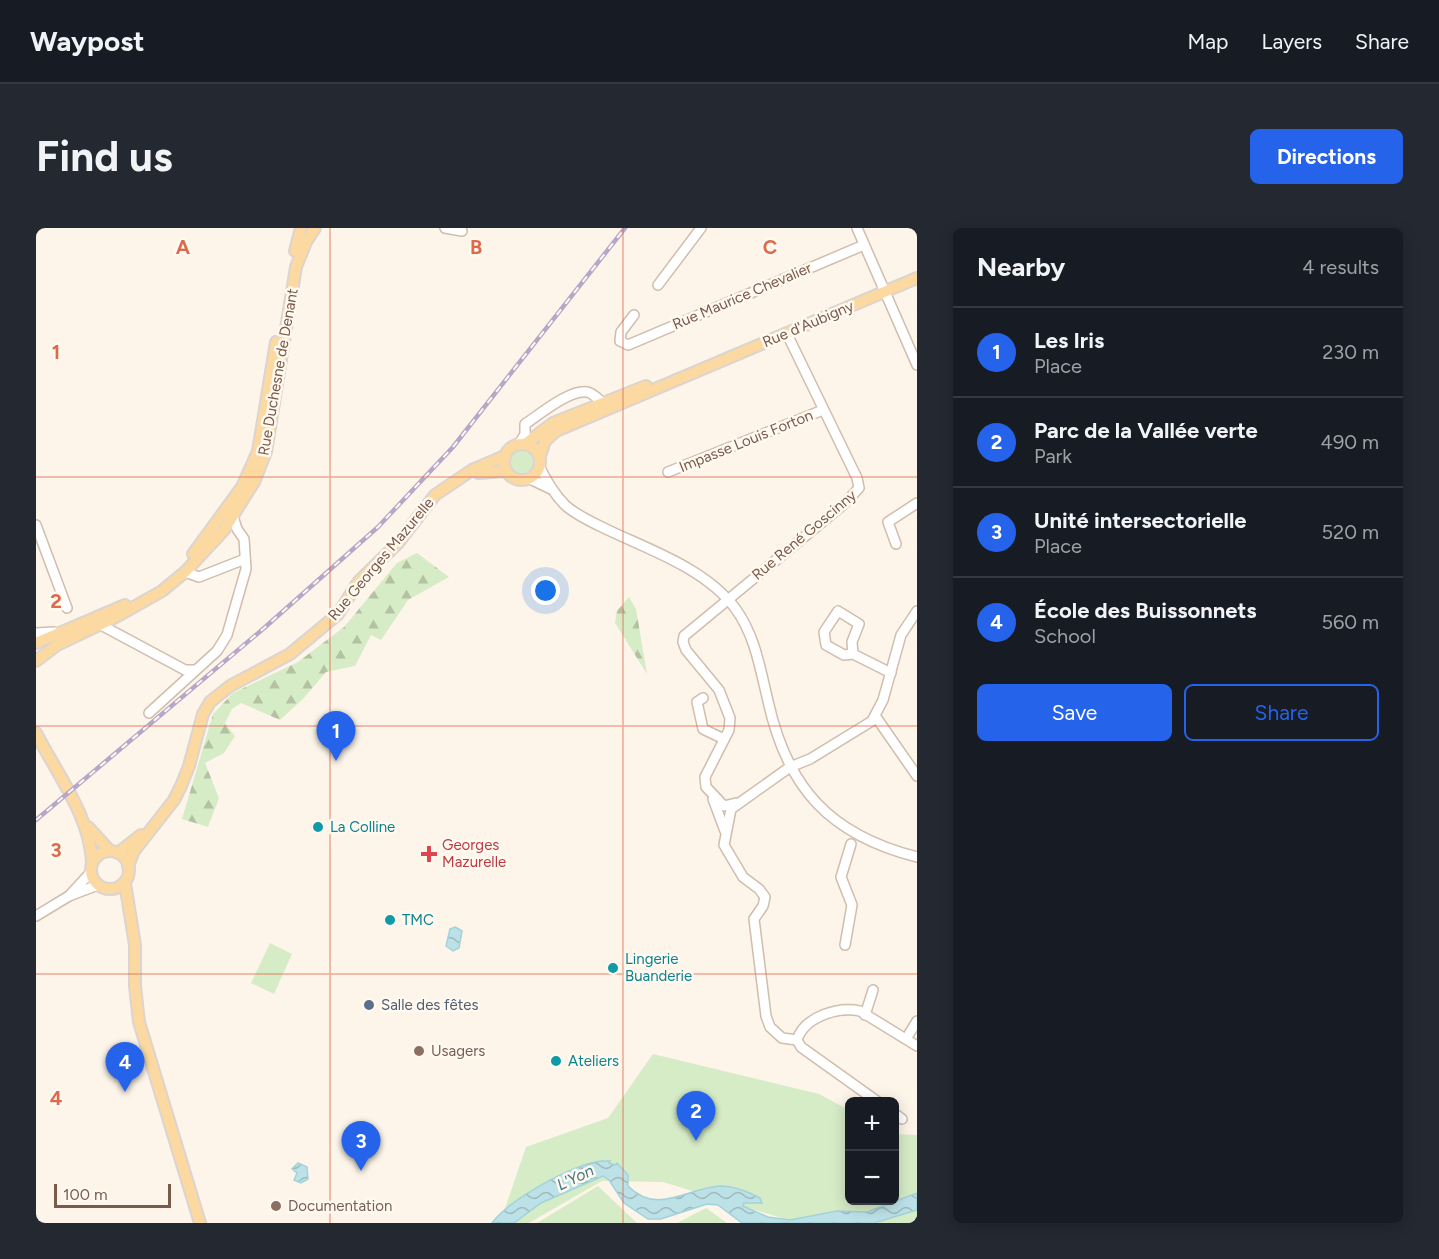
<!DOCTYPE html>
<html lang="en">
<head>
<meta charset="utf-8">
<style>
	:root { --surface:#171b24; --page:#242831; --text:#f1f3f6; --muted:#9ea1a6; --line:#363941; --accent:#2563eb }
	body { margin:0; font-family:Figtree,sans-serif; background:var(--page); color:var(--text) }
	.controls { position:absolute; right:18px; bottom:18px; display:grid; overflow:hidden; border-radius:9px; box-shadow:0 3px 15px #0003 }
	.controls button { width:54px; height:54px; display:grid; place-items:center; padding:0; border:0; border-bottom:2px solid var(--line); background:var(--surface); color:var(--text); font:30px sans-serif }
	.scale { position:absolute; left:18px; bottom:15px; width:117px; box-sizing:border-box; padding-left:6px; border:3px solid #795b4b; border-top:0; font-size:16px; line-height:21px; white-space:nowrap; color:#795b4b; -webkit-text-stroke:4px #fff9f0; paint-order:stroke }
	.you { position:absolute; left:510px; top:363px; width:21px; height:21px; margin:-15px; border:4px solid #fff; border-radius:50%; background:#1a73e8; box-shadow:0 0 0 9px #1a73e833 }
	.badge { display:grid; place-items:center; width:39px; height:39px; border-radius:50%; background:var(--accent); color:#fff; font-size:20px; font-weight:700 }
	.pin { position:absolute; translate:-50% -50px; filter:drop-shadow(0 2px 3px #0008) }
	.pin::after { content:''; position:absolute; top:32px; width:21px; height:18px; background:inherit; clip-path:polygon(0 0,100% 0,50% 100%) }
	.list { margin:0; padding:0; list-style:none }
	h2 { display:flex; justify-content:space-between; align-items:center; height:78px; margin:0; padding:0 24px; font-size:26px }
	h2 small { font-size:20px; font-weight:400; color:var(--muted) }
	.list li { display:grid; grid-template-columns:39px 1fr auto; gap:18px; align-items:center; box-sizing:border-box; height:90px; padding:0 24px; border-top:2px solid var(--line) }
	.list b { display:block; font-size:22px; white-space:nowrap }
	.list p { margin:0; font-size:20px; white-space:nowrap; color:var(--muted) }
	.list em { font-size:20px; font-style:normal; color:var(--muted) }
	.actions { display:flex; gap:12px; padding:18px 24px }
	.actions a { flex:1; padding:14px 0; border:2px solid var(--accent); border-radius:9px; text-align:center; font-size:21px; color:var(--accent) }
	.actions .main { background:var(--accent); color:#fff }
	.map { position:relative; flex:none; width:881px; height:995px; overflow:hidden; border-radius:9px }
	header { display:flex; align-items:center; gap:36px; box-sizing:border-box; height:84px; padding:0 30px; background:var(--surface); border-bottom:2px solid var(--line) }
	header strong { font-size:28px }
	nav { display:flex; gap:33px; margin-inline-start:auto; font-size:21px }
	.intro { display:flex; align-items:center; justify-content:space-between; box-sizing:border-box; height:144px; padding:0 36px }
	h1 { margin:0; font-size:42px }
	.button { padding:15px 27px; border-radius:9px; background:var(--accent); color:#fff; font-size:21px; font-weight:700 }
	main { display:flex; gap:36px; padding:0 36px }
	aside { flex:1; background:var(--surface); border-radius:9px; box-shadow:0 3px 15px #0003 }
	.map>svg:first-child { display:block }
</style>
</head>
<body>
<header>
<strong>Waypost</strong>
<nav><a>Map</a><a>Layers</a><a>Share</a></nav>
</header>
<div class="intro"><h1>Find us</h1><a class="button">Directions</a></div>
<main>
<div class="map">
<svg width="881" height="995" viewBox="0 0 881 995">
	<defs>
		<pattern id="forest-firs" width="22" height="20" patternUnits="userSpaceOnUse" patternTransform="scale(1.5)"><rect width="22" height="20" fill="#d6ecc6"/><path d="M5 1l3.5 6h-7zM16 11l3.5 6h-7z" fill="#b2c2a3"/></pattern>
		<pattern id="water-waves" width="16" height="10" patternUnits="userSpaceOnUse" patternTransform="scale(1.5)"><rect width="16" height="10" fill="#bce2e8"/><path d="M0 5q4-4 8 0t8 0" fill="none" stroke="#9ebabe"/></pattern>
	</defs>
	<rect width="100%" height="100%" fill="#fdf5e9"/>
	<!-- green -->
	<g fill="#d6ecc6">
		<circle cx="486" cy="233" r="12"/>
		<polygon points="234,715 256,726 238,766 215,755"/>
		<polygon points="617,826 783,866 813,882 814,972 858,972 859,906 881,907 881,995 762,995 627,954 566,953 493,995 464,995 490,919 572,890"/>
		<polygon points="562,958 601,995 501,995"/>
		<polygon points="670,980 691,995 641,995"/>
	</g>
	<!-- forest -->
	<g fill="url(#forest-firs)">
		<polygon points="381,325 413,349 372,372 345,412 335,407 319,438 290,444 267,471 244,492 205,475 196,481 189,495 199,508 188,525 169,535 183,570 172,599 146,591 177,486 197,465 262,434 308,399 361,335"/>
		<polygon points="593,369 600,381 611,446 579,395 581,383"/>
	</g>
	<!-- water -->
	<g fill="url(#water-waves)" stroke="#a2d2da" stroke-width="1.5">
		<polygon points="419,699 426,703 423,720 417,723 410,718 414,701"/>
		<path d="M 566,933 L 574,933 L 573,935 L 580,937 L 581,935 L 592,947 L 592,958 C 622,988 650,960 684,958 C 699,958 712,964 724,970 L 726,975 L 708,975 L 707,978 L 732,989 L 754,992 L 801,983 L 831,984 L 881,965 L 881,982 L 838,995 L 706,995 L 682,977 L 671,976 L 625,991 L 612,991 L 588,975 L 573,952 L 567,948 L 505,975 L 478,995 L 456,995 C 474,971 537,936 566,933 Z"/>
		<polygon points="262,935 271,939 272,951 265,955 258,952 261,945 256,941"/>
	</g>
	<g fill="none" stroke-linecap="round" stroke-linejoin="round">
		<!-- minor casing -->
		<g stroke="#d0bdad" stroke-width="12">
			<g id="minor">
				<polyline points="409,0 426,3"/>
				<polyline points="821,0 881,137"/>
				<polyline points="622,57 665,0"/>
				<polyline points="598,87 585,104 584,113 592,117 828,17"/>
				<path d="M 483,216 L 489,206 L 489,196 C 503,187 534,161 551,164 C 557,165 562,171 567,175"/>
				<path d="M 504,240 C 511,253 518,266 529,277 C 541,288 558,295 572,302 C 614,322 670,341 699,380 C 719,407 724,440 732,473 C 751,560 794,607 881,629"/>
				<polyline points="632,244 787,182"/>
				<polyline points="494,251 515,261"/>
				<polyline points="0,297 31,380"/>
				<polyline points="860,316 852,294 881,275"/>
				<polyline points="149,344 163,349 209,331"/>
				<polyline points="65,397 149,442 157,442"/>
				<polyline points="0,405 18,404"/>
				<polyline points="817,426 816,414 823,396 802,383 788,404 790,417 808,427 817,426 855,445"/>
				<polyline points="667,470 661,474 667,501 688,511"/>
				<polyline points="113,485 181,423 191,407 210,341 208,311 201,301 197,288"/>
				<polyline points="840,489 881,548"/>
				<polyline points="677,571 689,603"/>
				<polyline points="700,575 688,578 670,559 669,549 693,502 694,490 683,462 650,422 647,414 648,408 808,276 823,260 821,250 751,106"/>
				<polyline points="55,644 33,668 62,657"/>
				<polyline points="0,688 33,668"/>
				<polyline points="809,717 816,677 805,649 815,616"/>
				<polyline points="829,787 837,762"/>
				<polyline points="870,811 881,793"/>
				<polyline points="761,812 746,810 734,799 730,788 718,691 727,678 729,669 723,661 707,649 688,617 695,581 754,539 774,531 836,493 847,472 865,407 881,383"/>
				<path d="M 761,812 C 768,789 802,778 824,783 L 881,818"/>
				<polyline points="761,812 765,819 842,874"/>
				<polyline points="858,885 866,891"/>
			</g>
		</g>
		<!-- major casing -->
		<g stroke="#dcd4d0" stroke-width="14">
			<g id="major">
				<polyline points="259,23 265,0"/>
				<circle cx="486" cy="234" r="18"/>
				<polyline points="489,216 517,195 610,158"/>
				<polyline points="504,228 509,213 520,203 881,50"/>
				<polyline points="442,245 470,243"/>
				<polyline points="157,326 206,259 222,223 240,114"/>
				<polyline points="0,415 89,377"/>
				<polyline points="0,433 21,417 80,389 126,363 149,344 188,302 218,254 230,224 260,39 270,14 279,0"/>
				<path d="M 0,505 C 21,546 54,588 56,634"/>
				<polyline points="52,599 74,623"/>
				<circle cx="74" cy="642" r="19"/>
				<polyline points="82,625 105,607"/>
				<polyline points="92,638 98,623 138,572 145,558 153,538 167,486 174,474 194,458 254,426 302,386 323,353 362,315 399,267 436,242 469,228"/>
				<polyline points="89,655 99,717 99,758 103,794 164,995"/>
			</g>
		</g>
		<!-- minor -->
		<use href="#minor" stroke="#fff" stroke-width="9"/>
		<!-- major -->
		<use href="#major" stroke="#fcd9a1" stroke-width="10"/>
		<!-- rail casing -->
		<g stroke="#b8a6c8" stroke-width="4.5">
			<polyline id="rail" points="0,592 227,401 342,299 417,219 589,0"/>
		</g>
		<!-- rail -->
		<use href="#rail" stroke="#fff9f0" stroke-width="2" stroke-dasharray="7" stroke-linecap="butt"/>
	</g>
	<!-- grid -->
	<path fill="none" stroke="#de6a4c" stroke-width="1.5" stroke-opacity="0.55" d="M 294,0 L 294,995M 587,0 L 587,995M 0,249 L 881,249M 0,498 L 881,498M 0,746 L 881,746"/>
	<!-- markers -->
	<g fill="#0f9aa8" stroke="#fff9f0" stroke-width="2">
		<circle cx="282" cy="599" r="6"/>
		<circle cx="354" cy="692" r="6"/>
		<circle cx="577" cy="740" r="6"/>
		<circle cx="520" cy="833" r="6"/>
	</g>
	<path fill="#e0444e" stroke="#fff9f0" stroke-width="2" d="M390 617h6v6h6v6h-6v6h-6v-6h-6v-6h6z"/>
	<circle fill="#5c6f8a" stroke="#fff9f0" stroke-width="2" cx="333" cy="777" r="6"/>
	<g fill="#8d6e63" stroke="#fff9f0" stroke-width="2">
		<circle cx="383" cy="823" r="6"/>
		<circle cx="240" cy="978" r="6"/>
	</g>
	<g text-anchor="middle" stroke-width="5" stroke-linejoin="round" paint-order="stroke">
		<!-- street labels -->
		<g font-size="15" fill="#795b4b" stroke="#fff9f0">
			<text transform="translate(706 68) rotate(-23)" y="5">Rue Maurice Chevalier</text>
			<text transform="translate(772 96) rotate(-23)" y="5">Rue d'Aubigny</text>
			<text transform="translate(242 144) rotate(-80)" y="5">Rue Duchesne de Denant</text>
			<text transform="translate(710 213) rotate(-22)" y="5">Impasse Louis Forton</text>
			<text transform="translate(768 307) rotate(-40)" y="5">Rue René Goscinny</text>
			<text transform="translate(345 331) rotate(-50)" y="5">Rue Georges Mazurelle</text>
		</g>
		<!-- culture labels -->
		<g font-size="15" fill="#0d838f" stroke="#fff9f0" text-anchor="start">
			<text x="294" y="604">La Colline</text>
			<text x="366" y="697">TMC</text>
			<text x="589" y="736">Lingerie<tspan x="589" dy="17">Buanderie</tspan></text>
			<text x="532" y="838">Ateliers</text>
		</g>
		<!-- health labels -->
		<g font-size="15" fill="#be3a42" stroke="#fff9f0" text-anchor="start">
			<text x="406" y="622">Georges<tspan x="406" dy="17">Mazurelle</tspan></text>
		</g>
		<!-- service labels -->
		<g font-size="15" fill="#4e5e75" stroke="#fff9f0" text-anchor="start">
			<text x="345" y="782">Salle des fêtes</text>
		</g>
		<!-- education labels -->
		<g font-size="15" fill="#785e54" stroke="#fff9f0" text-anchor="start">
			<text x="395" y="828">Usagers</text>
			<text x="252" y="983">Documentation</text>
		</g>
		<!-- water labels -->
		<g font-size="16" font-style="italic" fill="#417b85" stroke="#fff9f0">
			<text transform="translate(539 949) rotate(-26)" y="6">L'Yon</text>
		</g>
	</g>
	<g font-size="20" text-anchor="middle" font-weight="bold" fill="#de6a4c" stroke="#fff9f0" stroke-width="5" stroke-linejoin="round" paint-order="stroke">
		<text x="147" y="26">A</text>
		<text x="440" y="26">B</text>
		<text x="734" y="26">C</text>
		<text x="20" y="131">1</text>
		<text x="20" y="380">2</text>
		<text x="20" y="629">3</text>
		<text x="20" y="877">4</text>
	</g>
</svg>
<div class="controls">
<button>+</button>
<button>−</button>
</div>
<div class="scale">100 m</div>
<div class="you"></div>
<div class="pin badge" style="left:300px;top:533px">1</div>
<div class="pin badge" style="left:660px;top:913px">2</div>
<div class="pin badge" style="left:325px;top:943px">3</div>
<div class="pin badge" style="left:89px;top:864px">4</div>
</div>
<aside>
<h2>Nearby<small>4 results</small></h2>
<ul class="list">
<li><span class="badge">1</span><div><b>Les Iris</b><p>Place</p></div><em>230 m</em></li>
<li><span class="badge">2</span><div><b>Parc de la Vallée verte</b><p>Park</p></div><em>490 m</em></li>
<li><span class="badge">3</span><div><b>Unité intersectorielle</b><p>Place</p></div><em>520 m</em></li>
<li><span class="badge">4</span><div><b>École des Buissonnets</b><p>School</p></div><em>560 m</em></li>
</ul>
<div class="actions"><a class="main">Save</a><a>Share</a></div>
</aside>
</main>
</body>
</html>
